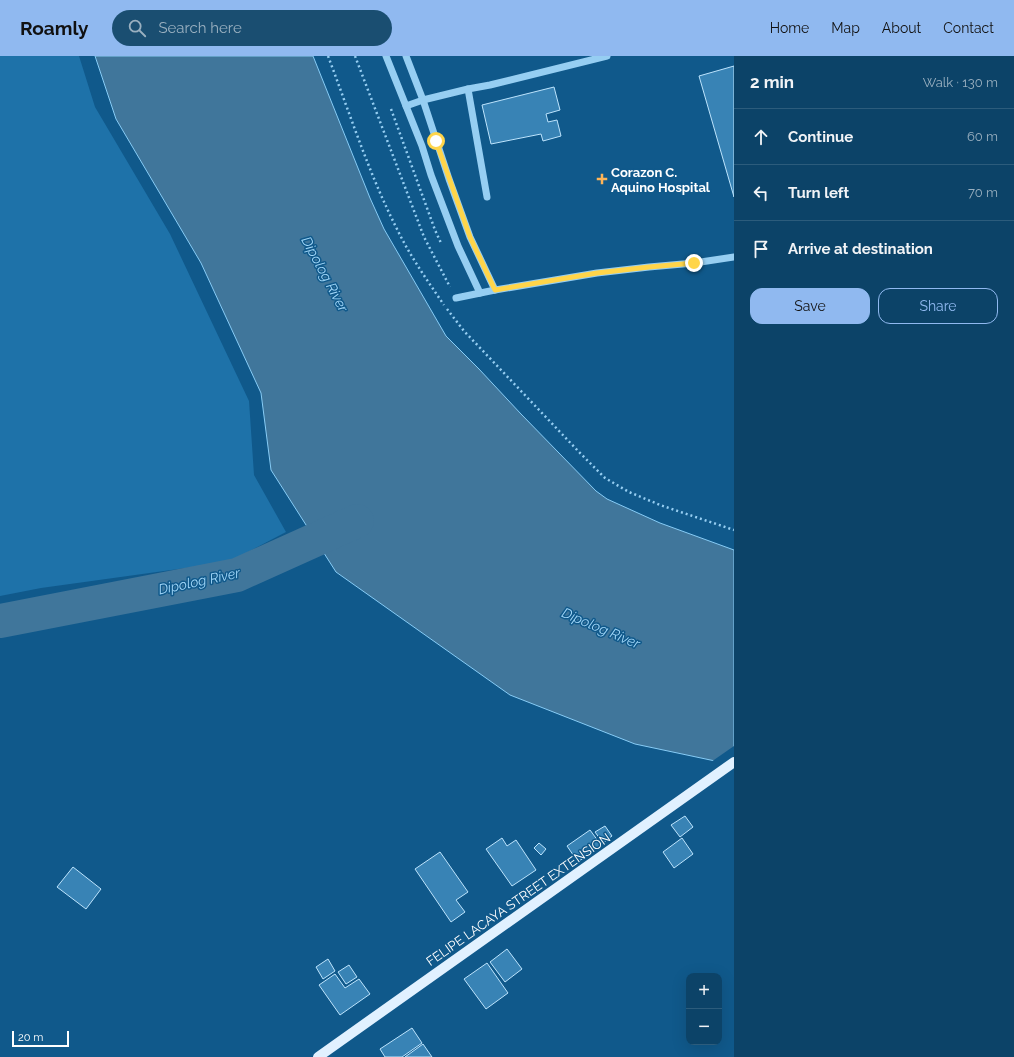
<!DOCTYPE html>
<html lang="en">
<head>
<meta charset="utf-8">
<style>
	:root { --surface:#0c4368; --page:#1a4e71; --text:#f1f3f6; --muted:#9ab0c0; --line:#2c5c7c; --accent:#90b9f0 }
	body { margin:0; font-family:Raleway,sans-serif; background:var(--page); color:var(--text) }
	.controls { position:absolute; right:12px; bottom:12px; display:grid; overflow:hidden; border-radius:8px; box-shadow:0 4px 16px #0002 }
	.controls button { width:36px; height:36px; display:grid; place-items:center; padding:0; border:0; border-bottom:1px solid var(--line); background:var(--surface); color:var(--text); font:20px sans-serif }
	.scale { position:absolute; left:12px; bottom:10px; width:57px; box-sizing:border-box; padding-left:4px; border:2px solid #fff; border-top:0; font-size:11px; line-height:14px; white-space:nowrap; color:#fff; -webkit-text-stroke:3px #10598b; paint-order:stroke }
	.stop { position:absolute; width:12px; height:12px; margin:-9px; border:3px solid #ffd54a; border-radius:50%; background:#fff }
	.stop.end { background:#ffd54a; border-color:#fff; box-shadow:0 1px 4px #0008 }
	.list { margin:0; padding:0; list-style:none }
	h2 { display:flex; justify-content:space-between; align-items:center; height:52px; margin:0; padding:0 16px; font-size:17px }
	h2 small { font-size:13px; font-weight:400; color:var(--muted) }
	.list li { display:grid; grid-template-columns:26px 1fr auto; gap:12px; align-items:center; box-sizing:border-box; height:56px; padding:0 16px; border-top:1px solid var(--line) }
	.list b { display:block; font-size:15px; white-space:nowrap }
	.list em { font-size:13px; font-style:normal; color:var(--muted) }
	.actions { display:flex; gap:8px; padding:12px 16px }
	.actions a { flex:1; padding:9px 0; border:1px solid var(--accent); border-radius:12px; text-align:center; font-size:14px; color:var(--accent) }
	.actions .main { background:var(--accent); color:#111 }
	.icon { flex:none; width:22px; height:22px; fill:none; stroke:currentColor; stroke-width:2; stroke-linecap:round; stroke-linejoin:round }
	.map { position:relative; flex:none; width:734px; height:1001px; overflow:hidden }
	header { display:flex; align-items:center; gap:24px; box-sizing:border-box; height:56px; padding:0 20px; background:var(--accent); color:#111 }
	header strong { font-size:19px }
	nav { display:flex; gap:22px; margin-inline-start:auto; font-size:14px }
	.search { width:280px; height:36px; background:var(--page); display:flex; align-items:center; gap:10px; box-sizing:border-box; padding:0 14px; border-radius:22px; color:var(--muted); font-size:15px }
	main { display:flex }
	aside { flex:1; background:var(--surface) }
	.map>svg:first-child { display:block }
</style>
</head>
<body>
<header>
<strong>Roamly</strong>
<div class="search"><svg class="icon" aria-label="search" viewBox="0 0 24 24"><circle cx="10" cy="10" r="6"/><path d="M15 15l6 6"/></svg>Search here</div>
<nav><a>Home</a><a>Map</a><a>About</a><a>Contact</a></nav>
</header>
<main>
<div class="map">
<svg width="734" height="1001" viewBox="0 0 734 1001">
	<rect width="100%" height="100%" fill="#10598b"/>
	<!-- green -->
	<polygon fill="#1e72a9" points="0,0 79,0 95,51 170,178 249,345 254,419 286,476 229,506 41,532 0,540"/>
	<!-- water -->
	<polygon fill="#40769b" stroke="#87ccf6" points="95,0 313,0 370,142 384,173 446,280 479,313 521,358 596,435 607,443 660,467 734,494 734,709 635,688 510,639 336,516 271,414 261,337 201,207 116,63"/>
	<!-- pier -->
	<polygon fill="#10598b" points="734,690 734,711 711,706"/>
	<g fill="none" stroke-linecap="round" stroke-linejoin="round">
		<!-- river -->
		<polyline stroke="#40769b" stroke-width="34" points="0,565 237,519 357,465"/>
	</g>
	<!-- building -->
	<g fill="#3883b5" stroke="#bde4fd">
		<polygon points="734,10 734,141 699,20"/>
		<polygon points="554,31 560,54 546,58 548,66 557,64 561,80 543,85 541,78 491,88 482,49"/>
		<polygon points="685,760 693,771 680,781 671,769"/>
		<polygon points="605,770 612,780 603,787 595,776"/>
		<polygon points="590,774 601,789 578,806 567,790"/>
		<polygon points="502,782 507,790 516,784 536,814 512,830 486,793"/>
		<polygon points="682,782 693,798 674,812 663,796"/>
		<polygon points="539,787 546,793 541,799 534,792"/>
		<polygon points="440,796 468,836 456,844 465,856 451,866 415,813"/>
		<polygon points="73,811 101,833 86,853 57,831"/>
		<polygon points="507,893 522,913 505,926 490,906"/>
		<polygon points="328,903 335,915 323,923 316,911"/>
		<polygon points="487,907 508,937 486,953 464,923"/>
		<polygon points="349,909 357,921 346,928 338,916"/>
		<polygon points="335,918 345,932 359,923 370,938 340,959 319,929"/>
		<polygon points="412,972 422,987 402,1001 385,1001 380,993"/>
		<polygon points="423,988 432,1001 405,1001"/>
	</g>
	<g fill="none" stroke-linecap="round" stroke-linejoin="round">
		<!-- path -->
		<g stroke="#96cef2" stroke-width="2.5" stroke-dasharray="2 3" stroke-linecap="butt">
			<path d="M 328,0 C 350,58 369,118 397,173 C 410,200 427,224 444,249"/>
			<polyline points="355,0 424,181 450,231"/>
			<polyline points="391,53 435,174 441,187"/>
			<polyline points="447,253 464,275 580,397 605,422 629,436 660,449 734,474"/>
		</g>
		<!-- minor -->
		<g stroke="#96cef2" stroke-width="7">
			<polyline points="386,0 422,90 431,119 458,190 480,237"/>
			<polyline points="406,0 423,44 449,123 470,181 495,234"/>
			<polyline points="468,33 487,141"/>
			<polyline points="406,50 423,44 468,33 490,29 607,0"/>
			<polyline points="456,242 495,234 597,217 649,211 694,207 734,201"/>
		</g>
		<!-- major -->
		<polyline stroke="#e1f1ff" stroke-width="10" points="318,1001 734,706"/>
	</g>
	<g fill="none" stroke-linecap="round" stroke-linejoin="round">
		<!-- route -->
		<polyline stroke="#ffd54a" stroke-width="5" points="436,85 470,181 495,234 597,217 649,211 694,207"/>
	</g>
	<!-- markers -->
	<path fill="#ffb457" stroke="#10598b" stroke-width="1.5" d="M600 117h4v4h4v4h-4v4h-4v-4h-4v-4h4z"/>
	<g text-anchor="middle" stroke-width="3" stroke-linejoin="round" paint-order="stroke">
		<!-- poi labels -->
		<g font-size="13" font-weight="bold" fill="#fff" stroke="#10598b" text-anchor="start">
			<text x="611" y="121">Corazon C.<tspan x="611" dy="15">Aquino Hospital</tspan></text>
		</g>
		<!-- street labels -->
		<g font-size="13" fill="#fff" stroke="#10598b">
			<text transform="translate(518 843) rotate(-35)" y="5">FELIPE LACAYA STREET EXTENSION</text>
		</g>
		<!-- water labels -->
		<g font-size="14" font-style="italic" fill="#a1d7f9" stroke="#10598b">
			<text transform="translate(325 218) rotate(62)" y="5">Dipolog River</text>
			<text transform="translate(199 525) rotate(-12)" y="5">Dipolog River</text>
			<text transform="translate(601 572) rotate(23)" y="5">Dipolog River</text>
		</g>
	</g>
</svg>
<div class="controls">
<button>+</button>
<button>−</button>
</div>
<div class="scale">20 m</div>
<div class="stop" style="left:436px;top:85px"></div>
<div class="stop end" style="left:694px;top:207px"></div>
</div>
<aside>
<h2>2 min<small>Walk · 130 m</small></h2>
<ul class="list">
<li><svg class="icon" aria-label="ahead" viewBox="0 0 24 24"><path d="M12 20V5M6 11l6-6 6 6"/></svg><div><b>Continue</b></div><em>60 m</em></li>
<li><svg class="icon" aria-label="left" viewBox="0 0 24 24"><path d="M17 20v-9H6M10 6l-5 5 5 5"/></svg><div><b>Turn left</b></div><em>70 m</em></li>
<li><svg class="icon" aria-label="arrive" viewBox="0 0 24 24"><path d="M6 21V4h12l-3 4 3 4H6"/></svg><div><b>Arrive at destination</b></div></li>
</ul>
<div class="actions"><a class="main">Save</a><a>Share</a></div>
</aside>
</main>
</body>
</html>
